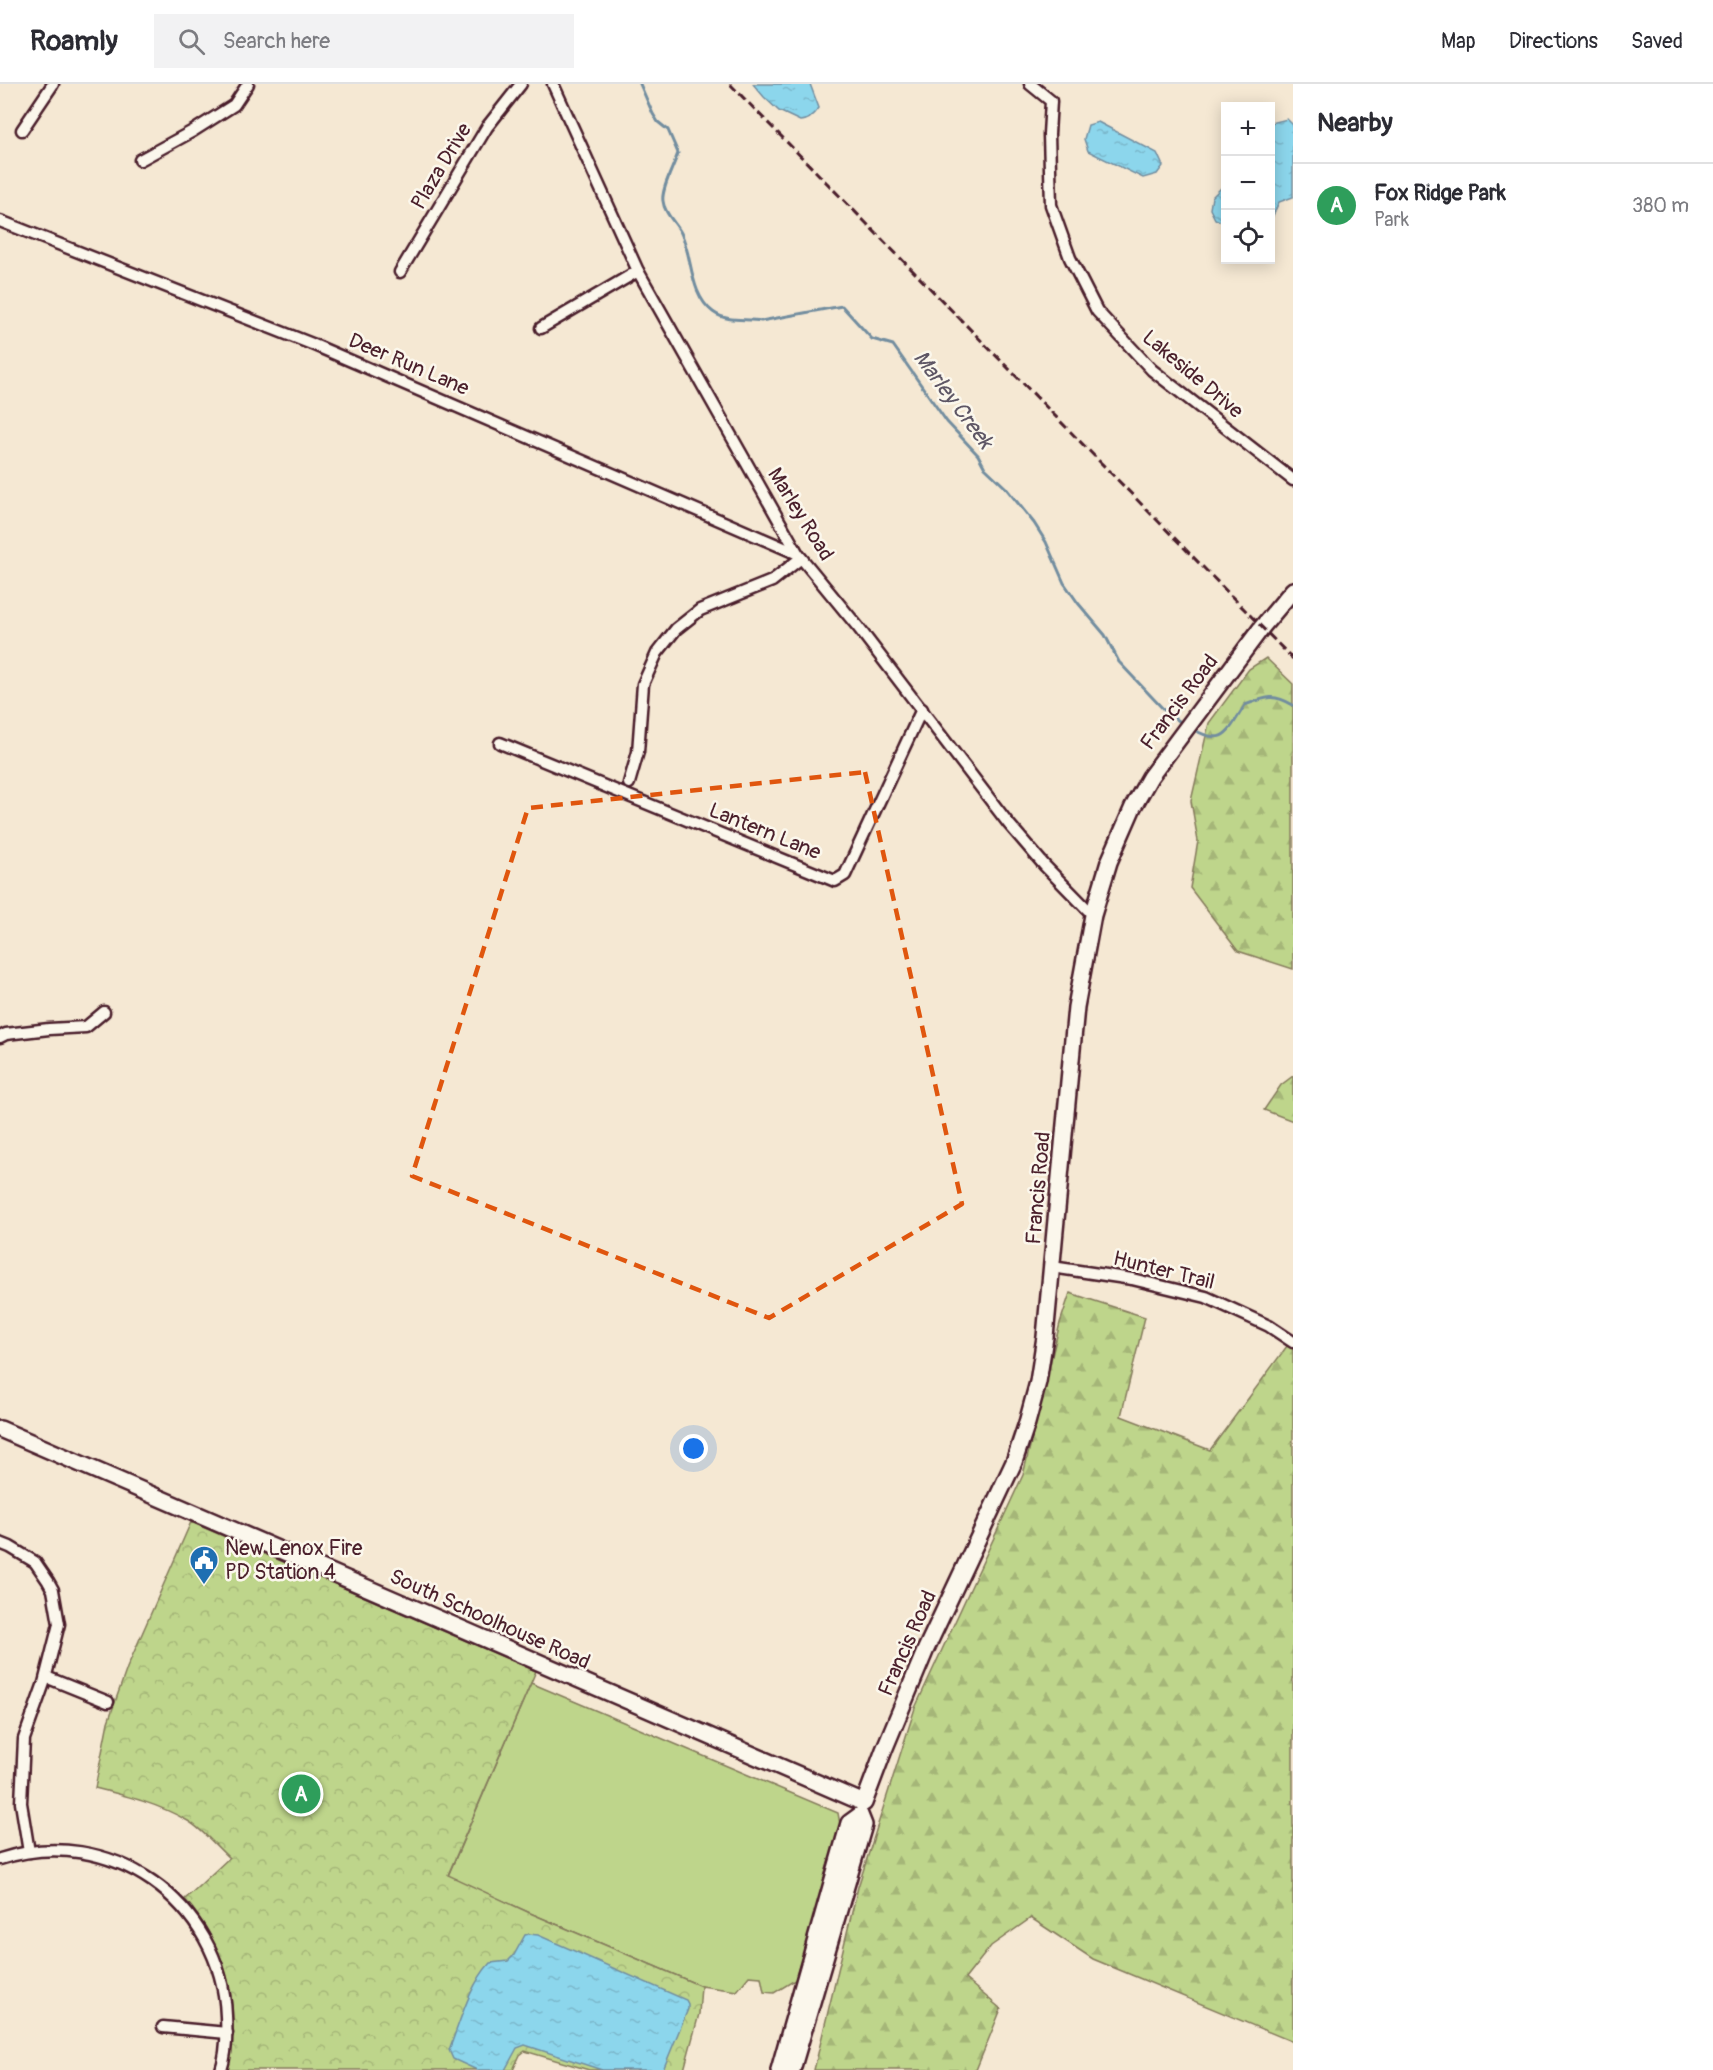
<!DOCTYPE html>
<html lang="en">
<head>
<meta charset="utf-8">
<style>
	:root { --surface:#fff; --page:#f2f2f3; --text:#2b2b33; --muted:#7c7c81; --line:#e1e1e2; --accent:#1f6fb2 }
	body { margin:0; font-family:Pangolin,sans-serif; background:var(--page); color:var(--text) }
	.controls { position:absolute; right:18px; top:18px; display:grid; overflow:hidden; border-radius:0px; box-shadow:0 3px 15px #0003 }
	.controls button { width:54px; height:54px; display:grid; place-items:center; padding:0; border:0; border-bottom:2px solid var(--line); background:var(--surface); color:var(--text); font:30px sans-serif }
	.you { position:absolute; left:694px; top:1365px; width:21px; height:21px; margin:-15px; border:4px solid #fff; border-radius:50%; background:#1a73e8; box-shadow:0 0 0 9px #1a73e833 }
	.badge { display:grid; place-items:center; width:39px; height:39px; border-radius:50%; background:var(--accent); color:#fff; font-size:20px; font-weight:700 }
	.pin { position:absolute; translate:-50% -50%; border:3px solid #fff; box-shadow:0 2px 6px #0006 }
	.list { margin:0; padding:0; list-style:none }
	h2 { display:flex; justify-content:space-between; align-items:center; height:78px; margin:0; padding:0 24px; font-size:26px }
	h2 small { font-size:20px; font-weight:400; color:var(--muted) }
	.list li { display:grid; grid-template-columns:39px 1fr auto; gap:18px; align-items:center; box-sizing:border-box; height:84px; padding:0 24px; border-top:2px solid var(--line) }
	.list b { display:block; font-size:22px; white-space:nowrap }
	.list p { margin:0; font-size:20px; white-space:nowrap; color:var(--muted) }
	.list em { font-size:20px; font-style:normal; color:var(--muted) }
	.icon { flex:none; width:33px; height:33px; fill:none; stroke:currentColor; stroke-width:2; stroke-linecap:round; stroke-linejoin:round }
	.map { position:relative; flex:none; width:1293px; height:1986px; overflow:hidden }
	header { display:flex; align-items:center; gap:36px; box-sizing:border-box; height:84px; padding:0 30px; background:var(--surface); border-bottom:2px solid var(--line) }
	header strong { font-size:28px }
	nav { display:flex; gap:33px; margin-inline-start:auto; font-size:21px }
	.search { width:420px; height:54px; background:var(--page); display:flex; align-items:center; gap:15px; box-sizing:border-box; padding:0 21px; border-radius:0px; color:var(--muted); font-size:22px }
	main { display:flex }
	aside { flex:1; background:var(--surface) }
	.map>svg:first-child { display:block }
</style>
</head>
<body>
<header>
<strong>Roamly</strong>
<div class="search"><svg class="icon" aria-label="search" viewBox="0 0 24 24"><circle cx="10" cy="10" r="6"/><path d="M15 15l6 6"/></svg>Search here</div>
<nav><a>Map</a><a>Directions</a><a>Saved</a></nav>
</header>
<main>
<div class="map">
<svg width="1293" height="1986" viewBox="0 0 1293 1986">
	<defs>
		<pattern id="forest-firs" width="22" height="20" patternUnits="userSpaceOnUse" patternTransform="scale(1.5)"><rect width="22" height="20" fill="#bed58b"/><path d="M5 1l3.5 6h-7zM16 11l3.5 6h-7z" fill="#a5b678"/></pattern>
		<pattern id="park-crowns" width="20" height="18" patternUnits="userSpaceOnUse" patternTransform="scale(1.5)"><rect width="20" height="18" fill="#bed58b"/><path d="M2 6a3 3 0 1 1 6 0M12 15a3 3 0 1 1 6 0" fill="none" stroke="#a5b678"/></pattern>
		<pattern id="water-ripples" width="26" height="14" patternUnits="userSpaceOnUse" patternTransform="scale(1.5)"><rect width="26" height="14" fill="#8cd6ec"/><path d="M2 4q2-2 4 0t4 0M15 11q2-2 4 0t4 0" fill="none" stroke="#7ab7cb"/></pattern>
	</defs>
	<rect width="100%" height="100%" fill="#f5e8d3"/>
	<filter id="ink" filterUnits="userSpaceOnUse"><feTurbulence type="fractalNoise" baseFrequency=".0167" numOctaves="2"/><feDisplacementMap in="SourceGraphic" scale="12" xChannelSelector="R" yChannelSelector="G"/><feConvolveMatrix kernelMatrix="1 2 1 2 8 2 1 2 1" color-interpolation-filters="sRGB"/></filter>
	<g filter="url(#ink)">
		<!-- grass -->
		<polygon fill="#bed58b" stroke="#847a5b" stroke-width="1.5" points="531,1599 838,1729 841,1746 795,1896 774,1909 764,1908 761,1893 749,1892 737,1907 701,1902 530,1829 448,1792"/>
		<!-- forest -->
		<g fill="url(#forest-firs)" stroke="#847a5b" stroke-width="1.5">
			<polygon points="1266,574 1293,600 1293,885 1238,867 1190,804 1198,757 1191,717 1209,639 1249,585"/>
			<polygon points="1293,992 1293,1037 1264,1026 1281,1001"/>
			<polygon points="1070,1209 1145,1233 1121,1332 1210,1366 1293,1254 1293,1958 1093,1875 1031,1834 991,1862 965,1895 1001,1925 976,1986 814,1986 858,1803 915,1624 1023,1391 1060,1239"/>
		</g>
		<!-- park -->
		<path fill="url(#park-crowns)" stroke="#847a5b" stroke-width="1.5" d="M 191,1438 L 536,1587 L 448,1791 L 530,1829 L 701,1902 L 699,1930 L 684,1986 L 589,1986 L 525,1967 L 520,1971 L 513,1986 L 228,1986 C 241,1920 228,1866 185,1815 L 229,1774 C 216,1762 203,1746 188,1737 C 159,1720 127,1712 95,1704 L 108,1638 L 127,1584 Z"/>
		<!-- water -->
		<g fill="url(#water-ripples)" stroke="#728d9f" stroke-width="1.5">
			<path d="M 753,0 L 810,0 L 819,24 C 815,30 808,37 800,37 L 779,27 L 764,13 Z"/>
			<polygon points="1287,35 1293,41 1293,113 1279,118 1271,136 1271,39"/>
			<polygon points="1098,38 1157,69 1163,82 1157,90 1143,94 1088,67 1084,55 1088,41"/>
			<polygon points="1225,100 1225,139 1215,135 1210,125 1212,113"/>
			<path d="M 529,1850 L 538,1851 L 686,1916 L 688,1920 L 688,1925 L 663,1986 L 602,1986 L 525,1961 L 517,1964 L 505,1986 L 477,1986 L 453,1975 L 449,1966 C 460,1938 469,1902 490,1879 L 508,1877 L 514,1871 L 525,1851 Z"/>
		</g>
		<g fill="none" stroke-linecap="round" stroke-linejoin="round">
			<!-- stream -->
			<g stroke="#728d9f" stroke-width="3">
				<path d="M 640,0 L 653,30 L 658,38 L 668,46 L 678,69 C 674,82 661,105 663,117 C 664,129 676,139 681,149 C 693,173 689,210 713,228 C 728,239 745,234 761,237 L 842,222 L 872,255 L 893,261 L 947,338 L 978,371 L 985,384 L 1005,403 L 1034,439 L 1046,458 L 1064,499 L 1078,519 L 1105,551 L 1119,578 L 1166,628 L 1182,639"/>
				<path d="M 1191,644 C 1224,664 1228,648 1245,621 C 1266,613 1273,609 1293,621"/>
			</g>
			<!-- street casing -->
			<g stroke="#4a1f2b" stroke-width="15">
				<g id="street">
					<polyline points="553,0 638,187 798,470 858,543 1008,739 1045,782 1093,831"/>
					<polyline points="1030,0 1051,17 1049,50 1051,121 1070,174 1097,227 1152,286 1293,396"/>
					<polyline points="22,46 53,0"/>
					<polyline points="140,76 193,47 234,21 248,0"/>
					<polyline points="0,137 312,260 798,470"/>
					<polyline points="400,188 487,43 521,0"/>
					<polyline points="541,244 638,187"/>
					<polyline points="500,659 835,797 845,791 922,625"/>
					<polyline points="629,699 638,668 643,600 657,569 676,545 700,526 772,497 801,474"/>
					<polyline points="0,953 6,950 49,945 86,943 104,928"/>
					<polyline points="1052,1183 1132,1195 1206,1213 1269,1242 1293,1258"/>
					<polyline points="0,1459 10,1463 35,1478 48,1497 53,1506 59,1540 44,1599 24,1655 21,1719 29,1768"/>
					<polyline points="46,1593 108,1618"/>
					<path d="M 0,1775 C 109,1739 222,1818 226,1932 C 227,1950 227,1968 221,1986"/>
					<polyline points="163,1943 227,1949"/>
				</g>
			</g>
			<!-- secondary casing -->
			<g stroke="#4a1f2b" stroke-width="20">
				<g id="secondary">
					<polyline points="0,1345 864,1719 884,1666 926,1565 1014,1378 1027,1339 1038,1298 1045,1253 1076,923 1093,831 1109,778 1133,723 1150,693 1262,543 1293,506"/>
					<polyline points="779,1986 849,1739 860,1731 864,1741 792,1986"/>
				</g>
			</g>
			<!-- street -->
			<use href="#street" stroke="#fbf7ec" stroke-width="10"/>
			<!-- secondary -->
			<use href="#secondary" stroke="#fbf7ec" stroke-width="15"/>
			<!-- rail -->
			<polyline stroke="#4a1f2b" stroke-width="3" stroke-dasharray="9 4.5" stroke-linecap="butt" points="730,0 1293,575"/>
		</g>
	</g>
	<!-- marked area -->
	<path fill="none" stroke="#e0560e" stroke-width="4.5" stroke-dasharray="12 8" stroke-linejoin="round" d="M 865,688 L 962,1120 L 769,1234 L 412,1092 L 528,724 Z"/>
	<!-- icons -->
	<defs>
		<g id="civic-pin" transform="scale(1.5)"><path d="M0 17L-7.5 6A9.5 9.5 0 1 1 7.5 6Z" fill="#1f6fb2" stroke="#fbf7ec"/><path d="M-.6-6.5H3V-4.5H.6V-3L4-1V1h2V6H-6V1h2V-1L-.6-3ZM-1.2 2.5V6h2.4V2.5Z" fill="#fff"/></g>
	</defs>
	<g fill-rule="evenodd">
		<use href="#civic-pin" x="204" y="1476"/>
	</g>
	<g text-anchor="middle" stroke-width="5" stroke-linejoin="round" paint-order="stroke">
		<!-- street labels -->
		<g font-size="21" fill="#4a1f2b" stroke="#fbf7ec">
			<text transform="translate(441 82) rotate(-59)" y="7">Plaza Drive</text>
			<text transform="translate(409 280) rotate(23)" y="7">Deer Run Lane</text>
			<text transform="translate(1193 290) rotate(40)" y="7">Lakeside Drive</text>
			<text transform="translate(801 430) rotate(58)" y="7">Marley Road</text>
			<text transform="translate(1179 618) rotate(-53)" y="7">Francis Road</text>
			<text transform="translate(765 747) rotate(22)" y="7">Lantern Lane</text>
			<text transform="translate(1038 1104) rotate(-85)" y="7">Francis Road</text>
			<text transform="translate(1164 1186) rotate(14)" y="7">Hunter Trail</text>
			<text transform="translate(490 1535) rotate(24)" y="7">South Schoolhouse Road</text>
			<text transform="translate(907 1559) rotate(-66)" y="7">Francis Road</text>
		</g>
		<!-- poi labels -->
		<g font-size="21" fill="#4a1f2b" stroke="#fbf7ec" text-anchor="start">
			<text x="225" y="1471">New Lenox Fire<tspan x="225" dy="24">PD Station 4</tspan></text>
		</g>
		<!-- water labels -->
		<g font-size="22" font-style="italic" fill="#5e5665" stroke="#fbf7ec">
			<text transform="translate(954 315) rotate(53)" y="8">Marley Creek</text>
		</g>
	</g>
</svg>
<div class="controls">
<button>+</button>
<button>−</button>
<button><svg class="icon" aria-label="locate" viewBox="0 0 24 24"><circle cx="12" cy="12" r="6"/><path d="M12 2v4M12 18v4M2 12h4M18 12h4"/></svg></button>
</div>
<div class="you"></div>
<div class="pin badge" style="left:301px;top:1710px;background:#2e9e5b">A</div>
</div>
<aside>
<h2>Nearby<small></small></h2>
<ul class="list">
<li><span class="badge" style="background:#2e9e5b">A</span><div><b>Fox Ridge Park</b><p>Park</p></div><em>380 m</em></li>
</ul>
</aside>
</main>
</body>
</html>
